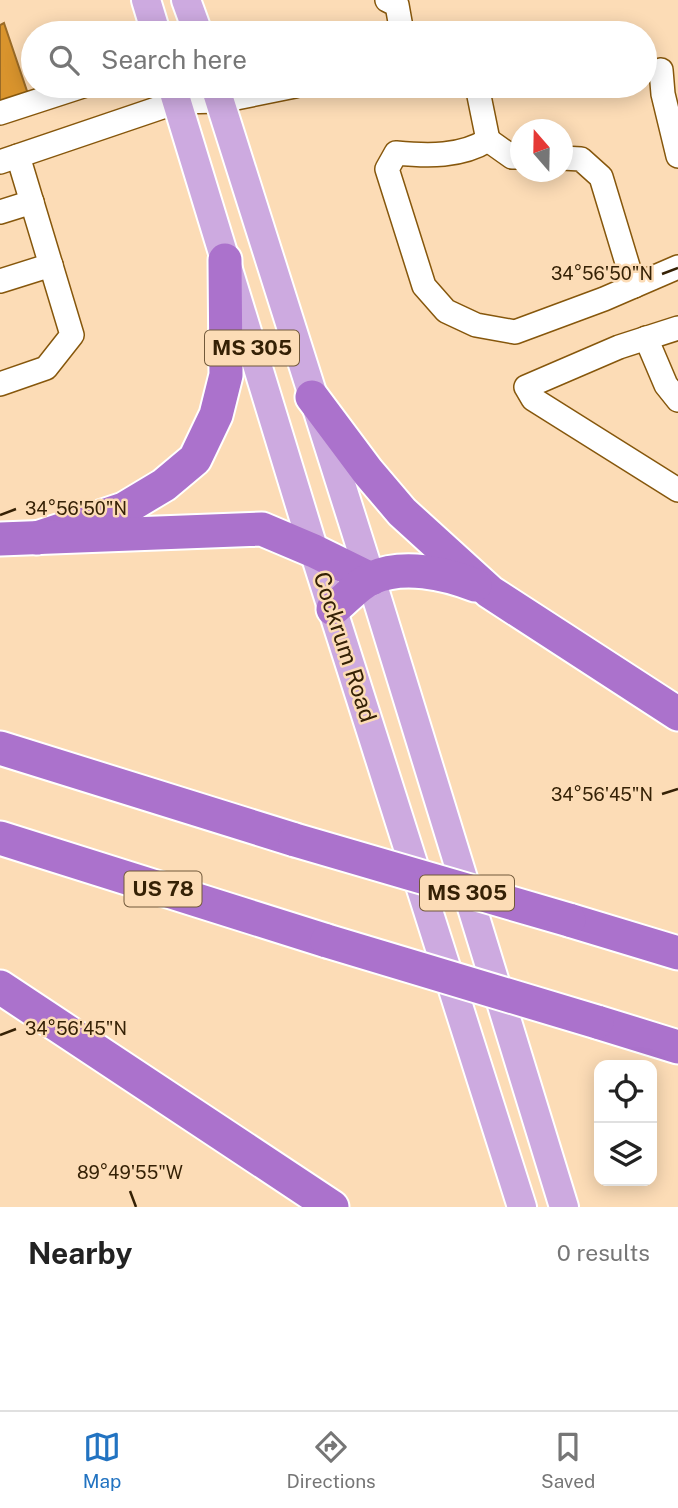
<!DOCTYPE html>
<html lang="en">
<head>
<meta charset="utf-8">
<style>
	:root { --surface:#fff; --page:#f2f2f2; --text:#222; --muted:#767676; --line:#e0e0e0; --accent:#2273c1 }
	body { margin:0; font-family:"Public Sans",sans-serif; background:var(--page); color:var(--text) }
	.controls { position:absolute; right:21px; bottom:21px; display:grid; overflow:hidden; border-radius:14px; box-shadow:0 4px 18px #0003 }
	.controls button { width:63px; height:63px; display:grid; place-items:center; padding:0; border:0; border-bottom:2px solid var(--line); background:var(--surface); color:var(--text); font:35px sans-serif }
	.compass { position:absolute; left:510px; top:119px; width:63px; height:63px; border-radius:50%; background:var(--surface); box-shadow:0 4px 18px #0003; rotate:340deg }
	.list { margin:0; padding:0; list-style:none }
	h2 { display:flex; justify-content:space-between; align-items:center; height:91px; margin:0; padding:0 28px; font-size:30px }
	h2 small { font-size:23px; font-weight:400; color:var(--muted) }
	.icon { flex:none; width:38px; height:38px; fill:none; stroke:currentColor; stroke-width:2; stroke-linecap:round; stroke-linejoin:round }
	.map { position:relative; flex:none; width:678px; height:1207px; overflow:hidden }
	.search { position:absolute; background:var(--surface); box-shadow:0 4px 18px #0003; left:21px; right:21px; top:21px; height:77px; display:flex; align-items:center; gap:18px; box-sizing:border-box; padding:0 24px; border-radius:38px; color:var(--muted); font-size:26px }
	.sheet { height:203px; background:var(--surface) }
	nav { display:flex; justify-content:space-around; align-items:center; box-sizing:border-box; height:98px; border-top:2px solid var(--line); background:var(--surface); font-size:19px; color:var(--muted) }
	nav a { display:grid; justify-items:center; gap:4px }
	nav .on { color:var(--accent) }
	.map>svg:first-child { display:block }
</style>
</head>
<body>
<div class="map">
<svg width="678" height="1207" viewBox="0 0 678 1207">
	<rect width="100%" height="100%" fill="#fcdcb6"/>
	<!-- building -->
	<polygon fill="#d9942d" stroke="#9a6b27" stroke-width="2" points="4,23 30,100 0,111 0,25"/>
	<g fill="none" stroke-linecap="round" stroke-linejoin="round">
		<!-- minor casing -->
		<g stroke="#86570c" stroke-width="26">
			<g id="minor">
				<polyline points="387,0 397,5 402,33"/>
				<polyline points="661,70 663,94 678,156"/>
				<path d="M 477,86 L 488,140 C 461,157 428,156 396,153 L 387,169 L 424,286 L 446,311 L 476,325 L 515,332 L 604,299 L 678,267"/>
				<polyline points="0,113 83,86"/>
				<polyline points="488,140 512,157 520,157"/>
				<polyline points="562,158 581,159 601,177 634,286"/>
				<polyline points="0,162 177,102 221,101 295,86"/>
				<polyline points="0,212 32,202"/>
				<polyline points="0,281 51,265"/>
				<polyline points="678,328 619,347 526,387 533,399 678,490"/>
				<polyline points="646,338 666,385 678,400"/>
				<polyline points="0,384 46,368 72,335 18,156"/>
			</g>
		</g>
		<!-- major casing -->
		<g stroke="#fff" stroke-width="32">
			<g id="major">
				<polyline points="146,0 156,33"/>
				<polyline points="186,0 198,33"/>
				<polyline points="172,86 314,551 522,1207"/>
				<polyline points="215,86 371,579 564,1207"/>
			</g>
		</g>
		<!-- highway casing -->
		<g stroke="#fff" stroke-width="37">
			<g id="highway">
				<polyline points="312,397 368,472 402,512 490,592 678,714"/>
				<polyline points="37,538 124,509 164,485 195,459 216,415 226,375 225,260"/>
				<polyline points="0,539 262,529 314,551 371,579"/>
				<path d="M 333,609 C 345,600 358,584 372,578 C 403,564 445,573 475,585"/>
				<polyline points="0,748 295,840"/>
				<polyline points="0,838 327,941"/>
				<polyline points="569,920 678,953"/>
				<polyline points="0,987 332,1207"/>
				<polyline points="597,1022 678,1047"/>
			</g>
		</g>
		<!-- minor -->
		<use href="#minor" stroke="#fff" stroke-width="23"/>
		<!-- major -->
		<use href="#major" stroke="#cdaae0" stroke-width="28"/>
		<!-- highway -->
		<use href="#highway" stroke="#ab72cc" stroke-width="33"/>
		<!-- highway-bridge casing -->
		<g stroke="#fff" stroke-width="37" stroke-linecap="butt">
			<g id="highway-bridge">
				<polyline points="295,840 569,920"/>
				<polyline points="327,941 597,1022"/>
			</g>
		</g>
		<!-- highway-bridge -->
		<use href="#highway-bridge" stroke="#ab72cc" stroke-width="33"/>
	</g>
	<!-- ticks -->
	<path fill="none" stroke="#352105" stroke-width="2.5" d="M 662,274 L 678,268M 0,515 L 16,509M 662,794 L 678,789M 0,1035 L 16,1029M 130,1191 L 136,1207"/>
	<g text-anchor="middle" stroke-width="5" stroke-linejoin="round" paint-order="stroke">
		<!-- shield labels -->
		<g fill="#fcdcb6" stroke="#71593a" stroke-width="2">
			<rect x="205" y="330.5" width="94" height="35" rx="5"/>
			<rect x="124.5" y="871.5" width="77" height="35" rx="5"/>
			<rect x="420" y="875.5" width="94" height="35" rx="5"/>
		</g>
		<g font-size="21" font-weight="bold" fill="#352105">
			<text x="252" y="355">MS 305</text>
			<text x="163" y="896">US 78</text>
			<text x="467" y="900">MS 305</text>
		</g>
		<!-- street labels -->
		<g font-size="23" fill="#352105" stroke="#fcdcb6">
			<text transform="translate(345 647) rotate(72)" y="8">Cockrum Road</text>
		</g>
	</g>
	<g font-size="18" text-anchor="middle" fill="#352105" stroke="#fcdcb6" stroke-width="5" stroke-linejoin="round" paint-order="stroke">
		<text x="602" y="280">34°56'50"N</text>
		<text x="76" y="515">34°56'50"N</text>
		<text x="602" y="801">34°56'45"N</text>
		<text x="76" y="1035">34°56'45"N</text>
		<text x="130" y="1179">89°49'55"W</text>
	</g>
</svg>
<div class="controls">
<button><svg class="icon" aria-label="locate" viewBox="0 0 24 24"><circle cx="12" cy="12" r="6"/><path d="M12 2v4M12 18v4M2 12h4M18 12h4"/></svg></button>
<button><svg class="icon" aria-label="layers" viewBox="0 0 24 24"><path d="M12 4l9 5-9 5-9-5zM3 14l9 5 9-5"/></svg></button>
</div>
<svg class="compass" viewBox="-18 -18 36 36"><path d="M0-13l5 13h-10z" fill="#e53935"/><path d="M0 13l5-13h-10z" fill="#767676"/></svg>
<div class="search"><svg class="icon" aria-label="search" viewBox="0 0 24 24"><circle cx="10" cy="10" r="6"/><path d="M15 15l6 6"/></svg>Search here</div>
</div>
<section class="sheet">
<h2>Nearby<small>0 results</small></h2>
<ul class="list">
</ul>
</section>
<nav>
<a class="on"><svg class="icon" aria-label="map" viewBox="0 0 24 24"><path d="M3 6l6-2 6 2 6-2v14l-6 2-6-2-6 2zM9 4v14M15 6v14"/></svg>Map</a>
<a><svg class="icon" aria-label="directions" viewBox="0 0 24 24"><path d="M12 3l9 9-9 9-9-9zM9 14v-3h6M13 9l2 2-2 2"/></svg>Directions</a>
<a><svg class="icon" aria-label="saved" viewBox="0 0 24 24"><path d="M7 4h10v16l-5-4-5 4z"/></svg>Saved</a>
</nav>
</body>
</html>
